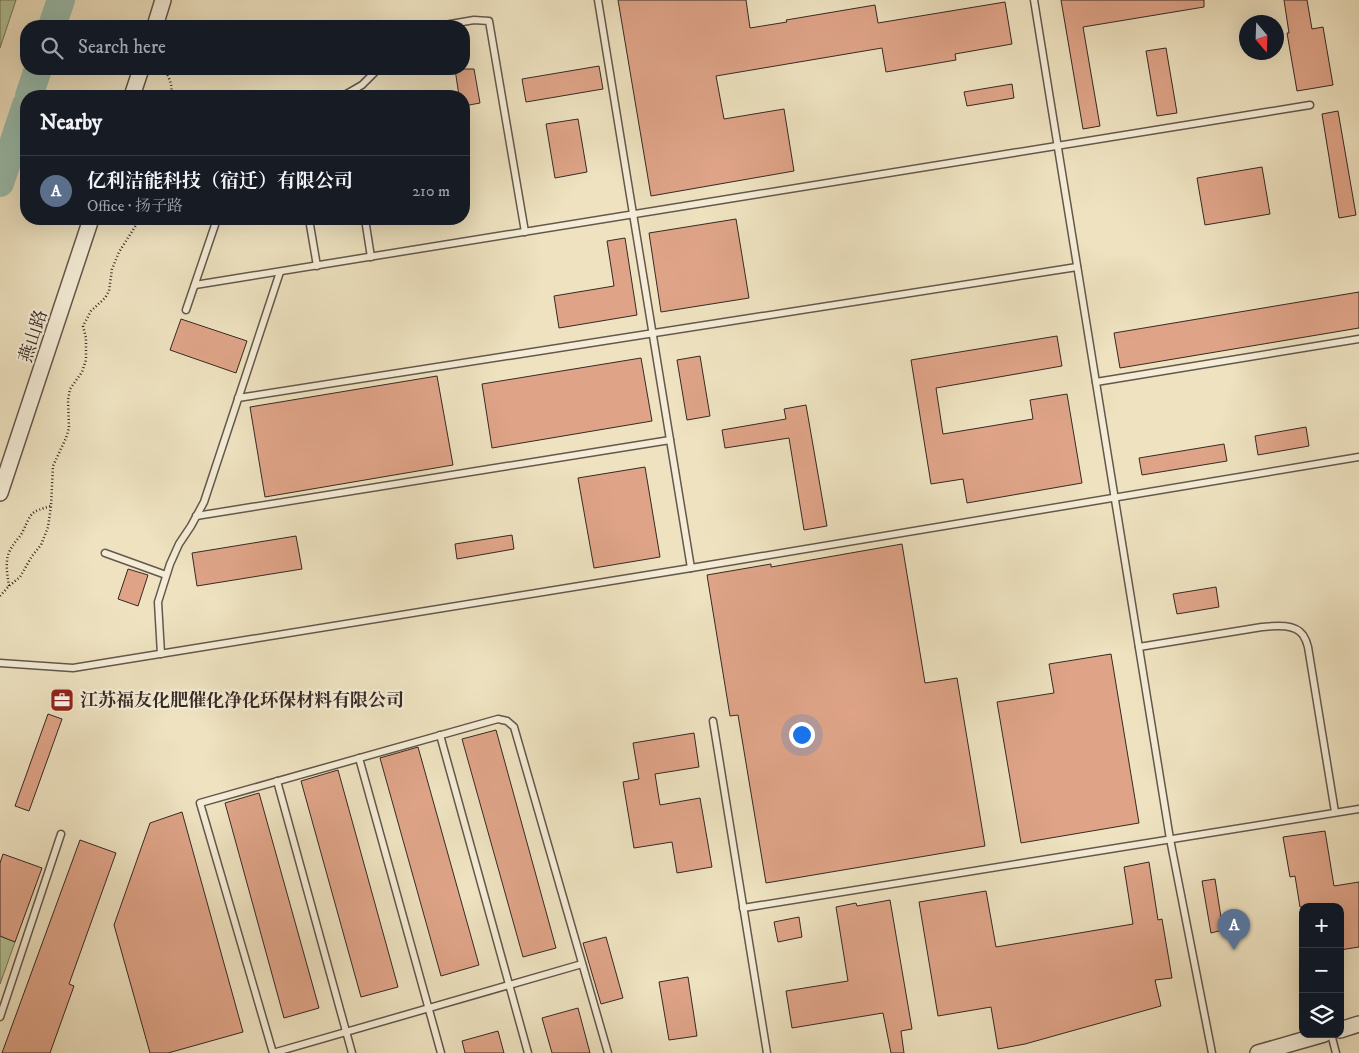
<!DOCTYPE html>
<html lang="en">
<head>
<meta charset="utf-8">
<style>
	:root { --surface:#171b24; --page:#242831; --text:#f1f3f6; --muted:#9ea1a6; --line:#363941; --accent:#0f766e }
	body { margin:0; font-family:"IM FELL DW Pica","Noto Serif SC",serif; background:var(--page); color:var(--text) }
	.controls { position:absolute; right:15px; bottom:15px; display:grid; overflow:hidden; border-radius:10px; box-shadow:0 5px 20px #0002 }
	.controls button { width:45px; height:45px; display:grid; place-items:center; padding:0; border:0; border-bottom:1px solid var(--line); background:var(--surface); color:var(--text); font:25px sans-serif }
	.compass { position:absolute; left:1239px; top:15px; width:45px; height:45px; border-radius:50%; background:var(--surface); box-shadow:0 5px 20px #0002; rotate:161deg }
	.you { position:absolute; left:801px; top:734px; width:18px; height:18px; margin:-12px; border:4px solid #fff; border-radius:50%; background:#1a73e8; box-shadow:0 0 0 8px #1a73e833 }
	.badge { display:grid; place-items:center; width:32px; height:32px; border-radius:50%; background:var(--accent); color:#fff; font-size:16px; font-weight:700 }
	.pin { position:absolute; translate:-50% -41px; filter:drop-shadow(0 1px 2px #0008) }
	.pin::after { content:''; position:absolute; top:26px; width:18px; height:15px; background:inherit; clip-path:polygon(0 0,100% 0,50% 100%) }
	.list { margin:0; padding:0; list-style:none }
	h2 { display:flex; justify-content:space-between; align-items:center; height:65px; margin:0; padding:0 20px; font-size:21px }
	h2 small { font-size:16px; font-weight:400; color:var(--muted) }
	.list li { display:grid; grid-template-columns:32px 1fr auto; gap:15px; align-items:center; box-sizing:border-box; height:70px; padding:0 20px; border-top:1px solid var(--line) }
	.list b { display:block; font-size:19px; white-space:nowrap }
	.list p { margin:0; font-size:16px; white-space:nowrap; color:var(--muted) }
	.list em { font-size:16px; font-style:normal; color:var(--muted) }
	.icon { flex:none; width:28px; height:28px; fill:none; stroke:currentColor; stroke-width:2; stroke-linecap:round; stroke-linejoin:round }
	.map { position:relative; flex:none; width:1359px; height:1053px; overflow:hidden }
	.search { position:absolute; background:var(--surface); box-shadow:0 5px 20px #0002; left:20px; top:20px; width:450px; height:55px; display:flex; align-items:center; gap:12px; box-sizing:border-box; padding:0 18px; border-radius:20px; color:var(--muted); font-size:19px }
	.panel { position:absolute; background:var(--surface); box-shadow:0 5px 20px #0002; left:20px; top:90px; width:450px; height:135px; border-radius:20px }
	.map>svg:first-child { display:block }
</style>
</head>
<body>
<div class="map">
<svg width="1359" height="1053" viewBox="0 0 1359 1053">
	<rect width="100%" height="100%" fill="#eee2c0"/>
	<filter id="stains"><feTurbulence type="fractalNoise" baseFrequency=".004" numOctaves="4"/><feColorMatrix values="0 0 0 0 .2 0 0 0 0 .09 0 0 0 0 .02 0 0 0 .5 -.17"/></filter>
	<radialGradient id="worn" r=".72"><stop offset=".6" stop-color="#630" stop-opacity="0"/><stop offset="1" stop-color="#630" stop-opacity=".3"/></radialGradient>
	<!-- green -->
	<g fill="#b3c497" stroke="#74765e">
		<polygon points="0,0 16,0 0,48"/>
		<polygon points="0,936 15,942 0,984"/>
	</g>
	<g fill="none" stroke-linecap="round" stroke-linejoin="round">
		<!-- river -->
		<g stroke="#9abeae" stroke-width="28">
			<polyline points="52,26 61,0"/>
			<polyline points="29,96 38,69"/>
			<polyline points="0,183 26,105"/>
		</g>
	</g>
	<!-- building -->
	<g fill="#dfa488" stroke="#362924">
		<polygon points="618,0 746,0 750,28 787,22 786,20 875,5 878,23 1005,2 1012,44 955,54 956,60 886,72 882,48 716,76 724,119 784,109 794,171 651,196"/>
		<polygon points="1061,0 1204,0 1204,7 1083,27 1100,126 1083,129"/>
		<polygon points="1284,0 1307,0 1312,29 1323,27 1333,85 1297,91 1287,33 1289,33"/>
		<polygon points="1166,48 1177,113 1157,116 1146,51"/>
		<polygon points="599,66 603,89 526,102 522,79"/>
		<polygon points="455,69 474,69 480,103 464,106 464,96 459,96"/>
		<polygon points="1012,84 1014,98 967,106 964,92"/>
		<polygon points="1338,111 1356,215 1339,218 1322,114"/>
		<polygon points="578,119 587,172 555,178 546,124"/>
		<polygon points="1262,167 1270,214 1205,225 1197,178"/>
		<polygon points="736,219 749,298 661,312 649,233"/>
		<polygon points="625,238 637,315 559,328 554,296 614,286 607,241"/>
		<polygon points="1359,292 1359,328 1120,368 1114,333"/>
		<polygon points="181,319 247,341 236,373 170,350"/>
		<polygon points="1057,336 1062,366 936,388 943,434 1033,419 1030,400 1067,394 1082,483 967,503 963,479 931,484 911,360"/>
		<polygon points="700,356 710,416 687,420 677,360"/>
		<polygon points="641,358 652,421 492,448 482,384"/>
		<polygon points="437,376 453,465 265,497 250,407"/>
		<polygon points="806,405 827,526 804,530 789,438 725,448 722,430 786,419 784,409"/>
		<polygon points="1306,427 1309,446 1258,455 1255,436"/>
		<polygon points="1224,444 1227,461 1142,475 1139,458"/>
		<polygon points="645,467 660,557 594,568 578,478"/>
		<polygon points="512,535 514,549 457,559 455,544"/>
		<polygon points="296,536 302,569 197,586 192,553"/>
		<polygon points="902,544 925,683 957,678 985,846 766,883 738,715 730,716 707,575 771,564 771,567"/>
		<polygon points="128,569 148,575 138,606 118,599"/>
		<polygon points="1216,587 1219,607 1177,614 1173,594"/>
		<polygon points="1111,654 1139,823 1021,843 997,702 1054,693 1049,664"/>
		<polygon points="48,714 62,719 29,811 15,806"/>
		<polygon points="496,730 556,948 523,957 462,739"/>
		<polygon points="694,733 699,767 655,774 660,805 700,798 712,867 677,873 672,842 634,848 623,782 639,779 633,743"/>
		<polygon points="418,747 479,965 441,976 380,758"/>
		<polygon points="338,770 398,987 361,997 301,781"/>
		<polygon points="259,793 319,1008 284,1018 225,803"/>
		<polygon points="182,812 243,1032 168,1053 150,1053 114,925 150,823"/>
		<polygon points="1325,831 1334,886 1359,882 1359,947 1340,950 1340,907 1300,907 1295,876 1290,877 1283,837"/>
		<polygon points="80,840 116,853 69,984 74,986 50,1053 2,1053"/>
		<polygon points="3,854 42,868 15,942 0,936 0,863"/>
		<polygon points="1149,862 1158,920 1162,919 1172,978 1155,980 1161,1006 1025,1044 998,1049 991,1007 938,1016 919,902 986,891 996,947 1133,924 1124,867"/>
		<polygon points="1215,879 1223,930 1211,933 1202,881"/>
		<polygon points="890,900 912,1029 901,1031 904,1053 891,1053 883,1013 792,1028 786,991 848,981 836,907 856,903 857,906"/>
		<polygon points="799,917 802,937 778,942 774,922"/>
		<polygon points="606,937 623,998 601,1004 583,943"/>
		<polygon points="688,977 697,1036 669,1040 659,982"/>
		<polygon points="578,1008 590,1053 552,1053 542,1018"/>
		<polygon points="498,1031 504,1053 465,1053 462,1041"/>
	</g>
	<g fill="none" stroke-linecap="round" stroke-linejoin="round">
		<!-- service casing -->
		<g stroke="#64574b" stroke-width="9">
			<g id="service">
				<polyline points="1034,0 1170,839 1212,1053"/>
				<polyline points="439,26 474,20 489,21 525,232"/>
				<polyline points="343,96 362,85 378,69"/>
				<polyline points="309,219 317,266"/>
				<polyline points="365,219 371,257"/>
				<polyline points="195,285 1310,105"/>
				<polyline points="186,310 217,219"/>
				<polyline points="1096,382 1359,339"/>
				<polyline points="238,398 1077,267"/>
				<polyline points="196,516 670,440"/>
				<polyline points="105,553 166,575"/>
				<polyline points="691,568 1359,457"/>
				<path d="M 1139,647 L 1262,627 C 1274,626 1294,623 1303,635 C 1305,638 1307,643 1308,647 L 1335,812"/>
				<polyline points="161,654 158,602 170,564 179,544 191,526 204,502 280,272"/>
				<polyline points="0,663 73,668 691,568 598,0"/>
				<polyline points="713,721 767,1053"/>
				<polyline points="440,735 528,1053"/>
				<polyline points="359,758 441,1053"/>
				<polyline points="277,781 352,1053"/>
				<polyline points="743,908 1359,809"/>
				<polyline points="0,1017 61,834"/>
				<polyline points="1331,1034 1336,1053"/>
				<polyline points="273,1053 200,803 498,719 507,721 514,727 608,1053"/>
				<polyline points="273,1053 582,964"/>
			</g>
		</g>
		<!-- tertiary casing -->
		<g stroke="#64574b" stroke-width="18">
			<g id="tertiary">
				<polyline points="155,26 163,0"/>
				<polyline points="132,96 141,69"/>
				<polyline points="0,493 91,219"/>
				<polyline points="1340,1030 1359,1024"/>
				<polyline points="1258,1053 1324,1034"/>
			</g>
		</g>
		<!-- path -->
		<g stroke="#362924" stroke-width="2.5" stroke-dasharray="1 2.5" stroke-linecap="butt">
			<path d="M 164,69 C 169,78 174,86 170,96"/>
			<path d="M 9,586 C 7,573 4,558 12,547 C 15,541 21,536 23,531 C 32,512 30,512 51,506"/>
			<polyline points="0,596 9,586 20,577 32,556 41,545 48,527 51,506 53,466 66,438 69,428 68,400 70,389 82,372 86,360 86,338 83,326 91,311 105,298 109,291 112,269 119,252 140,219"/>
		</g>
		<!-- service -->
		<use href="#service" stroke="#f4ecd6" stroke-width="6"/>
		<!-- tertiary -->
		<use href="#tertiary" stroke="#f4ecd6" stroke-width="15"/>
	</g>
	<!-- icons -->
	<defs>
		<g id="office-square" transform="scale(1.25)"><rect x="-9" y="-9" width="18" height="18" rx="4" fill="#8f2418" stroke="#f4ecd6"/><path d="M-6-3h4V-5.5h4V-3h4V5H-6ZM-1-4.5V-3h2v-1.5ZM-6 0V1H6V0Z" fill="#fff"/></g>
	</defs>
	<g fill-rule="evenodd">
		<use href="#office-square" x="62" y="700"/>
	</g>
	<g text-anchor="middle" stroke-width="4.5" stroke-linejoin="round" paint-order="stroke">
		<!-- street labels -->
		<g font-size="18" fill="#362924" stroke="#f4ecd6">
			<text transform="translate(33 336) rotate(-72)" y="6">燕山路</text>
		</g>
		<!-- poi labels -->
		<g font-size="18" font-weight="bold" fill="#362924" stroke="#f4ecd6" text-anchor="start">
			<text x="80" y="706">江苏福友化肥催化净化环保材料有限公司</text>
		</g>
	</g>
	<rect width="100%" height="100%" filter="url(#stains)"/>
	<rect width="100%" height="100%" fill="url(#worn)"/>
</svg>
<div class="controls">
<button>+</button>
<button>−</button>
<button><svg class="icon" aria-label="layers" viewBox="0 0 24 24"><path d="M12 4l9 5-9 5-9-5zM3 14l9 5 9-5"/></svg></button>
</div>
<svg class="compass" viewBox="-18 -18 36 36"><path d="M0-13l5 13h-10z" fill="#e53935"/><path d="M0 13l5-13h-10z" fill="#9ea1a6"/></svg>
<div class="you"></div>
<div class="pin badge" style="left:1234px;top:950px;background:#5c6f8a">A</div>
<div class="search"><svg class="icon" aria-label="search" viewBox="0 0 24 24"><circle cx="10" cy="10" r="6"/><path d="M15 15l6 6"/></svg>Search here</div>
<section class="panel">
<h2>Nearby<small></small></h2>
<ul class="list">
<li><span class="badge" style="background:#5c6f8a">A</span><div><b>亿利洁能科技（宿迁）有限公司</b><p>Office · 扬子路</p></div><em>210 m</em></li>
</ul>
</section>
</div>
</body>
</html>
